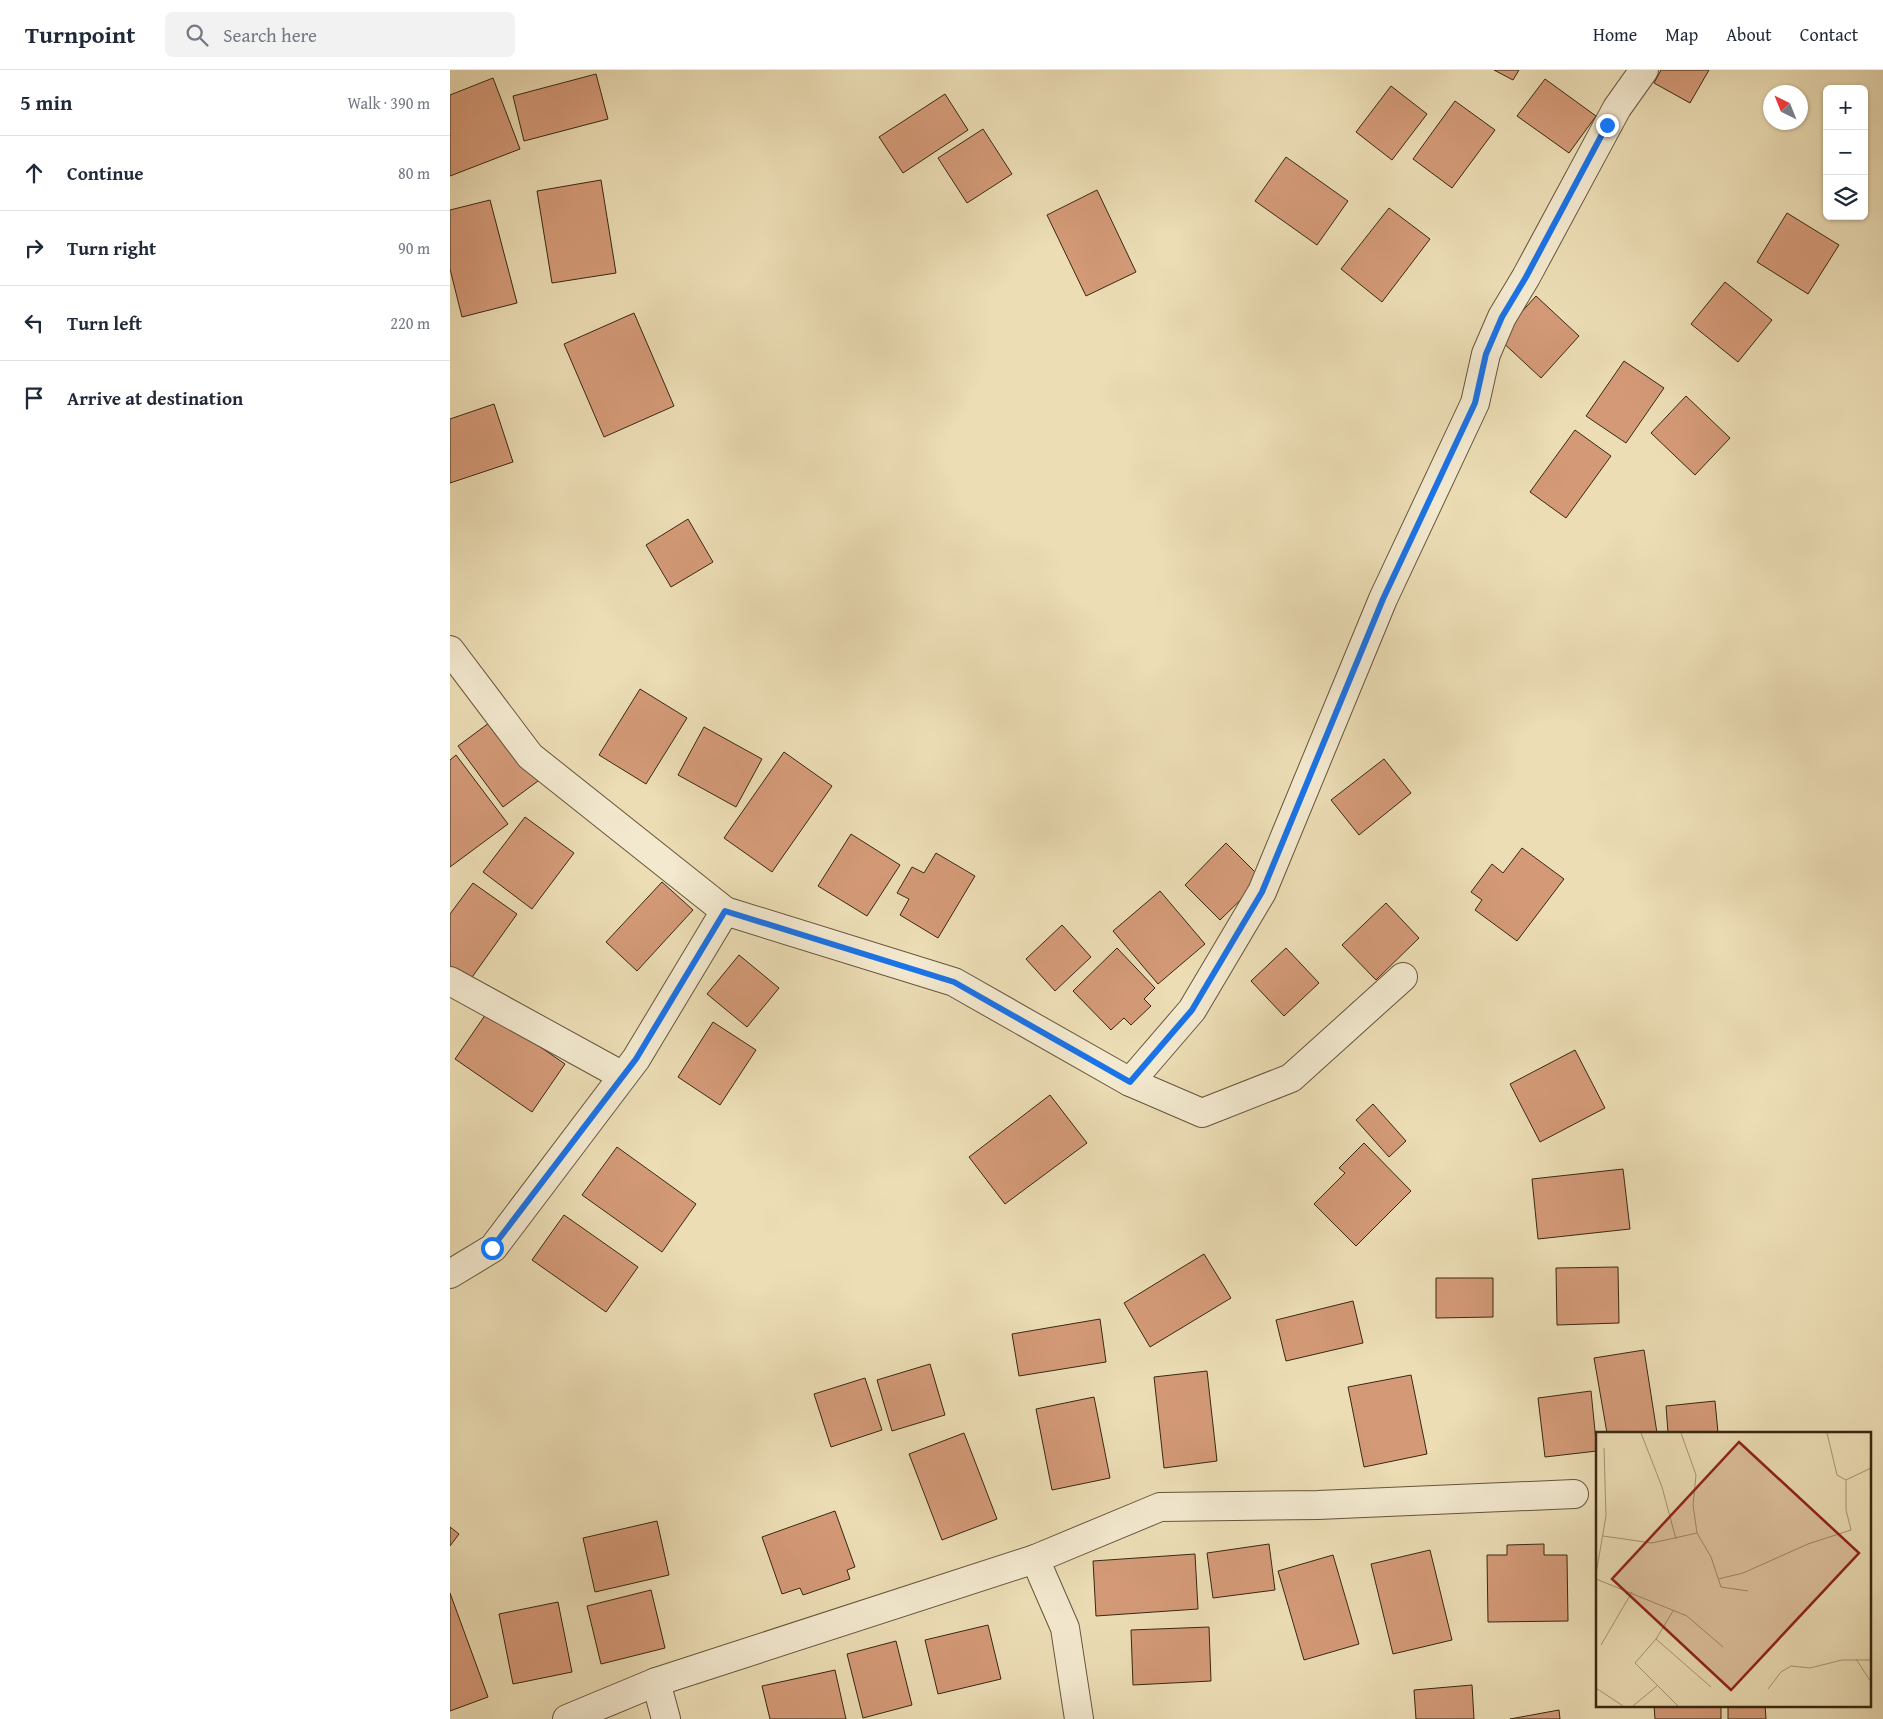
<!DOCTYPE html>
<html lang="en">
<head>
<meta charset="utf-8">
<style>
	:root { --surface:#fff; --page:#f2f2f3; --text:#1f2937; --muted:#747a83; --line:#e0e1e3 }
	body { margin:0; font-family:"Gentium Book Plus",serif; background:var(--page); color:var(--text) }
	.controls { position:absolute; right:15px; top:15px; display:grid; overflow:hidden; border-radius:8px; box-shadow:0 1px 4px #0004 }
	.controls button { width:45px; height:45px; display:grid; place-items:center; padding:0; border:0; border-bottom:1px solid var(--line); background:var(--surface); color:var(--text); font:25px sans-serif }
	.compass { position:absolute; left:1313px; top:15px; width:45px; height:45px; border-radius:50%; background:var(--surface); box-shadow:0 1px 4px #0004; rotate:317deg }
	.stop { position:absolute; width:15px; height:15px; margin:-11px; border:4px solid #1a73e8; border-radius:50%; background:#fff }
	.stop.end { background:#1a73e8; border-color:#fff; box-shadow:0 1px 5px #0008 }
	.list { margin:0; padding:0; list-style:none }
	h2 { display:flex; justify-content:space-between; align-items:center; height:65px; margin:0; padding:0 20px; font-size:21px }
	h2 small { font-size:16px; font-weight:400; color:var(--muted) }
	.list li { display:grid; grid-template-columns:32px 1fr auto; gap:15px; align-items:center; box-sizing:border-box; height:75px; padding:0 20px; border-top:1px solid var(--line) }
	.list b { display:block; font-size:19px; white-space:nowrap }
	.list em { font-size:16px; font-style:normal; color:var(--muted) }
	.icon { flex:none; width:28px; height:28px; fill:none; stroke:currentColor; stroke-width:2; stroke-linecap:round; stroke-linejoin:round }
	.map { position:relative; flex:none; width:1433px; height:1649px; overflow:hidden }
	header { display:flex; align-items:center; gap:30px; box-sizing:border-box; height:70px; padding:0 25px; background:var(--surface); border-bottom:1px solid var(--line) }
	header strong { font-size:24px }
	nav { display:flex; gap:28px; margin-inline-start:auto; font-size:18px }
	.search { width:350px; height:45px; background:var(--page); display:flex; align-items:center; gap:12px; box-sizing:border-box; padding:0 18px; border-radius:8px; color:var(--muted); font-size:19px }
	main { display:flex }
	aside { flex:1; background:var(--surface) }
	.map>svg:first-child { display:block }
</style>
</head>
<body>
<header>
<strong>Turnpoint</strong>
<div class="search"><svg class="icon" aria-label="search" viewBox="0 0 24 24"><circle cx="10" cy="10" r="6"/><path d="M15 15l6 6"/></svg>Search here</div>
<nav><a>Home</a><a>Map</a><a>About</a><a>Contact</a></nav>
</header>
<main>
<aside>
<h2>5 min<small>Walk · 390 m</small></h2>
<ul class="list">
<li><svg class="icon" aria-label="ahead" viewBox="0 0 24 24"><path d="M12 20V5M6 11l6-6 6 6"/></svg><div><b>Continue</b></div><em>80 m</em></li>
<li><svg class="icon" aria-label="right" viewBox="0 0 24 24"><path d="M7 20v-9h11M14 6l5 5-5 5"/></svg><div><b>Turn right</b></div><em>90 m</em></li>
<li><svg class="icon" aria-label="left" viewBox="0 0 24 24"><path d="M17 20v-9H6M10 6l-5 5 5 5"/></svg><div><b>Turn left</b></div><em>220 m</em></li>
<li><svg class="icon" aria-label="arrive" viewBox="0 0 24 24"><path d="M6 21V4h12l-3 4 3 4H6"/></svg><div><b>Arrive at destination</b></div></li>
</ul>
</aside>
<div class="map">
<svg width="1433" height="1649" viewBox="0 0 1433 1649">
	<rect width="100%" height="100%" fill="#ecddb5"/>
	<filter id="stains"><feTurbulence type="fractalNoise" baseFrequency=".004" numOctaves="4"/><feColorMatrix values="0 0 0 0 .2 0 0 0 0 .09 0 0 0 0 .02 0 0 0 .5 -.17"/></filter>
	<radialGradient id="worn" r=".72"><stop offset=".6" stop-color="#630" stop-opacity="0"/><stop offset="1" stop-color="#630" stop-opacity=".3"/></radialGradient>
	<!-- building -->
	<g fill="#d49a78" stroke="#392811">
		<polygon points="1044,0 1069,0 1063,10"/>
		<polygon points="1211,0 1259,0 1240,33 1204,13"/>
		<polygon points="146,4 158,49 74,71 63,26"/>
		<polygon points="43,8 70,79 0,106 0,25"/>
		<polygon points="1095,9 1146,46 1119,83 1067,46"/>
		<polygon points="941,16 977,44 942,90 906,62"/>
		<polygon points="495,24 518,60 453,103 429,67"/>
		<polygon points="1005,31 1045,60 1002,118 963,89"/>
		<polygon points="533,59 562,104 517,133 488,88"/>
		<polygon points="836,87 898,131 867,175 805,131"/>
		<polygon points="151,110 166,203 102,213 87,121"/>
		<polygon points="647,120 686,202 636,226 597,145"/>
		<polygon points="40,130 67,233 12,247 0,199 0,140"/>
		<polygon points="939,138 980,169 932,232 891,199"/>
		<polygon points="1337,143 1389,175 1358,224 1307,192"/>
		<polygon points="1275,212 1322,250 1288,292 1241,254"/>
		<polygon points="1086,226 1129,266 1091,308 1048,268"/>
		<polygon points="184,243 224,336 154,367 114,274"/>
		<polygon points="1174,291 1214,318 1176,373 1136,346"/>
		<polygon points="1236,326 1280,368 1245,405 1201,363"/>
		<polygon points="44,334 63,392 0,413 0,349"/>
		<polygon points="1125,360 1161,386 1116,448 1080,422"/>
		<polygon points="238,449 263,492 221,517 196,475"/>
		<polygon points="190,619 237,648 196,714 149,685"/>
		<polygon points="47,647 92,708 53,737 8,676"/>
		<polygon points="254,657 312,689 286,737 228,705"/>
		<polygon points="334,682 382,716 322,802 274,768"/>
		<polygon points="6,685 58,754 0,797 0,690"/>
		<polygon points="934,689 961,723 909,765 881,730"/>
		<polygon points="75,747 124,783 82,839 33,802"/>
		<polygon points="401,764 450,795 417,846 368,816"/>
		<polygon points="776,773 812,809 770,850 735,815"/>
		<polygon points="1072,778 1114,809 1067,871 1025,840 1032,830 1021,822 1042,794 1053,803"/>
		<polygon points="486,783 525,806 488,868 450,845 459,829 447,823 462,797 474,803"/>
		<polygon points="212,812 243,840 187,901 156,872"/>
		<polygon points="23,813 67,844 20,910 0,896 0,844"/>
		<polygon points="710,821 755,874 708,914 663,861"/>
		<polygon points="936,833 969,868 926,910 892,875"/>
		<polygon points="612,855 641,887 605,921 576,889"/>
		<polygon points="667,878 705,918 694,929 701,936 681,955 674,948 661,960 623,921"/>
		<polygon points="836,878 869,913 834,946 801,911"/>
		<polygon points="289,885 329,918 297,957 257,924"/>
		<polygon points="38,941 115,994 82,1042 5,989"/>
		<polygon points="263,952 306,980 270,1035 228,1007"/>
		<polygon points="1125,980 1155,1038 1090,1072 1060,1014"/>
		<polygon points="600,1025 637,1073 555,1134 519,1087"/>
		<polygon points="923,1034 956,1071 939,1087 906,1050"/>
		<polygon points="914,1073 961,1121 906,1176 864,1134 895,1103 889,1098"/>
		<polygon points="167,1077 246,1134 212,1182 132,1125"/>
		<polygon points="1173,1099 1180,1159 1088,1169 1082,1109"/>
		<polygon points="114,1145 188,1197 156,1242 82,1190"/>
		<polygon points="754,1184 781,1228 700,1277 674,1233"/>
		<polygon points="1168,1197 1169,1253 1107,1255 1106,1198"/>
		<polygon points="986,1208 1043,1208 1043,1247 986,1248"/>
		<polygon points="903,1231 913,1273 836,1291 826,1250"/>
		<polygon points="650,1249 656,1292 569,1306 562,1264"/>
		<polygon points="1194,1280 1207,1363 1157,1363 1144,1288"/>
		<polygon points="480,1294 495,1345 442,1361 427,1310"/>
		<polygon points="757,1301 767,1391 714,1398 704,1307"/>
		<polygon points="961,1305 977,1384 914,1397 898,1317"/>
		<polygon points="415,1308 432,1360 381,1377 364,1324"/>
		<polygon points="1141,1321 1147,1381 1095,1387 1088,1328"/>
		<polygon points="644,1327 660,1408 602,1420 586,1339"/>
		<polygon points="1265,1331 1268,1363 1218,1363 1216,1336"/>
		<polygon points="514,1363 547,1449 492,1470 459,1384"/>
		<polygon points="385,1441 405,1497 397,1500 400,1509 353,1525 350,1518 332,1524 312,1467"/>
		<polygon points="207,1451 219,1505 145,1522 133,1468"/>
		<polygon points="0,1457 9,1464 0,1476"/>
		<polygon points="819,1474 825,1520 763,1528 757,1483"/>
		<polygon points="1094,1474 1094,1485 1117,1485 1118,1551 1038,1552 1037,1485 1057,1485 1057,1475"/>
		<polygon points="980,1480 1002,1570 943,1584 921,1494"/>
		<polygon points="745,1484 748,1539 646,1546 643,1491"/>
		<polygon points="883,1485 909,1574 854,1590 828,1501"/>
		<polygon points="201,1520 215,1578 151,1594 137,1536"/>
		<polygon points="0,1523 38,1627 0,1641"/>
		<polygon points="108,1532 122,1602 63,1614 49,1544"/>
		<polygon points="538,1555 551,1609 488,1624 475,1570"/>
		<polygon points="759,1557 761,1611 683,1615 681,1560"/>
		<polygon points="446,1571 462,1635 413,1648 397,1584"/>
		<polygon points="385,1600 396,1649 320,1649 312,1616"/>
		<polygon points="1022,1615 1024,1649 966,1649 964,1620"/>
		<polygon points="1204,1635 1271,1635 1271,1649 1205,1649"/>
		<polygon points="1278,1635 1315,1635 1316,1649 1278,1649"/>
		<polygon points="1109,1640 1110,1649 1060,1649"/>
	</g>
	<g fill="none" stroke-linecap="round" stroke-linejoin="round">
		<!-- street casing -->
		<g stroke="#66553a" stroke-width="30">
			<g id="street">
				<polyline points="0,580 80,686 275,841 504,912 680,1012 752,1043 841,1008 953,907"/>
				<polyline points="0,911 171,1005"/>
				<polyline points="680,1012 742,940 812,822 933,529 1025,333 1036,284 1052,247 1076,207 1167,38 1194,0"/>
				<polyline points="0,1204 43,1178 186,989 275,841"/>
				<polyline points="585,1489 615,1558 629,1649"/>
				<polyline points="206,1612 216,1649"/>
				<polyline points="117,1649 206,1612 585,1489 710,1437 868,1435 1124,1424"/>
			</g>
		</g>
		<!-- street -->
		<use href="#street" stroke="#f3e9cf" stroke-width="28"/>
	</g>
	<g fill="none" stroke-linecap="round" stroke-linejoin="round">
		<!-- route -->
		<polyline stroke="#1a73e8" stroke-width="6" points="42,1178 186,989 275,841 504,912 680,1012 742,940 812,822 933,529 1025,333 1036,284 1052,247 1076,207 1157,55"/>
	</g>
	<!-- overview -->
	<g transform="translate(1146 1362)">
		<rect width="275" height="275" fill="#ecddb5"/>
		<path fill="none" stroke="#a49573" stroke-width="1" d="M 45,1 L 66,55 L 80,107M 85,1 L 100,43 L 97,73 L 101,101 L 115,125 L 125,155 L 152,159M 250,48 L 275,36M 7,104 L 56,111 L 101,101M 0,142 L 10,84 L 8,16M 0,147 L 91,184 L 127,215M 122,147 L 147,141 L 212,112 L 255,98 L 250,78 L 250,48 L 241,43 L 231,1M 77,179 L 60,207 L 39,231 L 82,274M 60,207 L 115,255M 5,213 L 36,160M 260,227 L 275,250M 0,256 L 27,274M 172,257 L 185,240 L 195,234 L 214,236 L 246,228 L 275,228M 37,274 L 61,254"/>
		<path fill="#8f2418" fill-opacity="0.15" stroke="#8f2418" stroke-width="2.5" d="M 143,10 L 263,121 L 135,258 L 16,147 Z"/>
		<rect width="275" height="275" fill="none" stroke="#392811" stroke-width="2.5"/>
	</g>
	<rect width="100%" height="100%" filter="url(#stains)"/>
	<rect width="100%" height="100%" fill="url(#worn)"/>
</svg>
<div class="controls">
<button>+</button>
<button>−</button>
<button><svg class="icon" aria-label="layers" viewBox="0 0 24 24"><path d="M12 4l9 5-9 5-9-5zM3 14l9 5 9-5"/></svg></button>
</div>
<svg class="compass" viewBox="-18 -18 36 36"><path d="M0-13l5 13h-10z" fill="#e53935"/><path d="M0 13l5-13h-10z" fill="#747a83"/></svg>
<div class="stop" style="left:42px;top:1178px"></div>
<div class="stop end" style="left:1157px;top:55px"></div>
</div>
</main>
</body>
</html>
